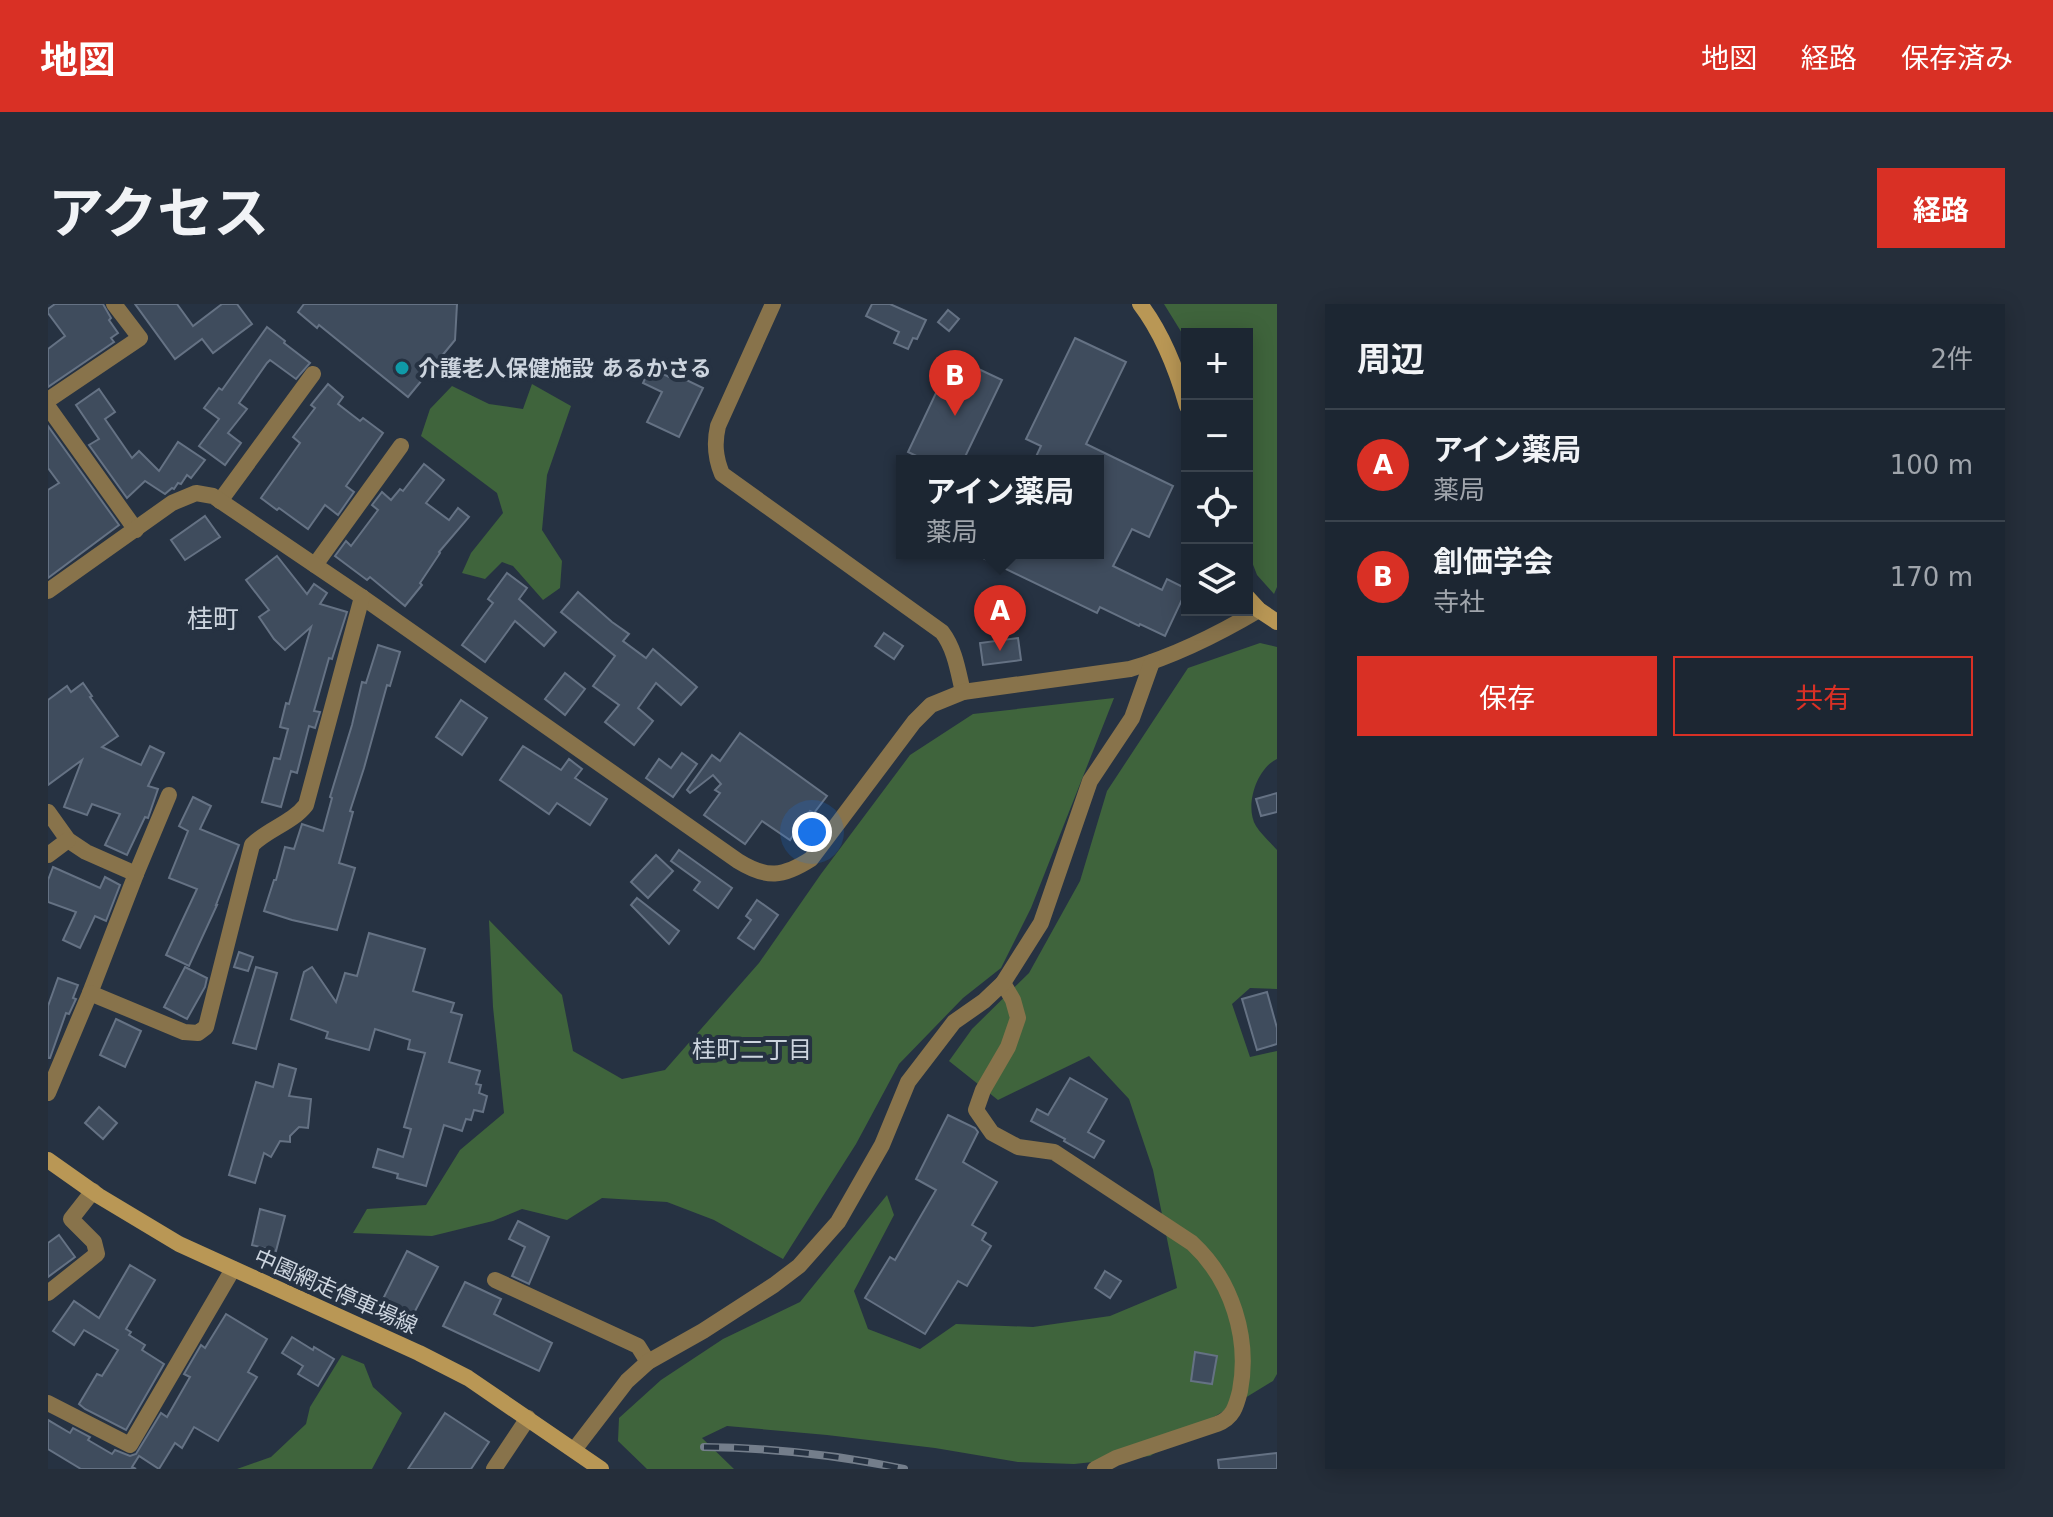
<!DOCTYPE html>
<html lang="ja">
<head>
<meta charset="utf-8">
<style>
	:root { --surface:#1c2632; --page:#252e3a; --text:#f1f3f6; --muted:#a0a5ac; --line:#3a434d; --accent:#d93025 }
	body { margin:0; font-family:"DejaVu Sans","Noto Sans JP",sans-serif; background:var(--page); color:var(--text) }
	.controls { position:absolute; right:24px; top:24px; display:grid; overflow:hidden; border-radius:0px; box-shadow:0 4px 20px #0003 }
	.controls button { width:72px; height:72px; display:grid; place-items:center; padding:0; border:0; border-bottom:2px solid var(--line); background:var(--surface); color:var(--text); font:40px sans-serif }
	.you { position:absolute; left:764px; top:528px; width:28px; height:28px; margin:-20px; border:6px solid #fff; border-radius:50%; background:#1a73e8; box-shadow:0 0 0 12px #1a73e833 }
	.badge { display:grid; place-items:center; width:52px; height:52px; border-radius:50%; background:var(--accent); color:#fff; font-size:26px; font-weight:700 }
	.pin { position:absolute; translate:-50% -66px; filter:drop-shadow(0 2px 4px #0008) }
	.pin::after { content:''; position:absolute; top:42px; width:28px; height:24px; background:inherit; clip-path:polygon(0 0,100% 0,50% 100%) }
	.popup { position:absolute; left:848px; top:151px; width:208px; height:104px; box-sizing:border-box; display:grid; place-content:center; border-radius:0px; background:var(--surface); filter:drop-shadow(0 2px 6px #0005); font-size:26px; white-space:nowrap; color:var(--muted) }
	.popup b { font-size:30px; color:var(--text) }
	.popup::after { content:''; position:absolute; left:50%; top:100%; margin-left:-16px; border:16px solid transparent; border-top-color:var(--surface) }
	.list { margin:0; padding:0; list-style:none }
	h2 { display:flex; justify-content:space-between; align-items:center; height:104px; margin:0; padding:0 32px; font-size:34px }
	h2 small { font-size:26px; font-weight:400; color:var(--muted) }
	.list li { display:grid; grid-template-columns:52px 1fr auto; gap:24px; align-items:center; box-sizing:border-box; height:112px; padding:0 32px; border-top:2px solid var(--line) }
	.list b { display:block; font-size:30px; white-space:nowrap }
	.list p { margin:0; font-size:26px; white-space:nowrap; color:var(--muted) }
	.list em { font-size:26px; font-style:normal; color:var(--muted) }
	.actions { display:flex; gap:16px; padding:24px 32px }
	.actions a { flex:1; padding:18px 0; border:2px solid var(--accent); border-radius:0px; text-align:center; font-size:28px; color:var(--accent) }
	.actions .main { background:var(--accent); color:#fff }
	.icon { flex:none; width:44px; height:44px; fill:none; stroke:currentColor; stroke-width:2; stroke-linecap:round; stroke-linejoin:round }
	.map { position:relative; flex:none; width:1229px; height:1165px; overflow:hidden; border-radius:0px }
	header { display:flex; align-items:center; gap:48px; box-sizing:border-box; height:112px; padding:0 40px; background:var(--accent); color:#fff }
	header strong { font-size:38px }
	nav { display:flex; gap:44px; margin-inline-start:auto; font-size:28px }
	.intro { display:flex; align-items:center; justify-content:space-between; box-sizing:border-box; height:192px; padding:0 48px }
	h1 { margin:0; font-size:56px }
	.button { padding:20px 36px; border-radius:0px; background:var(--accent); color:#fff; font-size:28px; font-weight:700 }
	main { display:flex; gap:48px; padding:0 48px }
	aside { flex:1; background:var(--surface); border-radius:0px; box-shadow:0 4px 20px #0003 }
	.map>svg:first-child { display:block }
</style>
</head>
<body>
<header>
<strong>地図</strong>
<nav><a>地図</a><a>経路</a><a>保存済み</a></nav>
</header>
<div class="intro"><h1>アクセス</h1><a class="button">経路</a></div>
<main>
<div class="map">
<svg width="1229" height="1165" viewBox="0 0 1229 1165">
	<rect width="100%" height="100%" fill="#263242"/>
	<!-- forest -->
	<g fill="#3f643c">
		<polygon points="1116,0 1229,0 1229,283 1226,290 1209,271 1199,245 1199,30 1139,30 1139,41 1137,34"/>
		<polygon points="484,80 523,102 499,171 494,226 514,257 512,284 495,296 465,262 454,258 437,275 414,269 423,249 455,209 449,189 373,132 382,105 404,82 441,100 475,105"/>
		<path d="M 1212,339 L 1229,343 L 1229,455 C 1209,464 1196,502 1208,522 C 1213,530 1222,538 1229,546 L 1229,685 L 1202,684 L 1184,700 L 1202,753 L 1229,747 L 1229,1070 L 1225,1077 L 1102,1152 L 1026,1160 L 970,1158 L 887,1144 L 779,1131 L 679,1122 L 654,1134 L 686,1165 L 599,1165 L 570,1137 L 571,1114 L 613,1076 L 675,1035 L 752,998 L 839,891 L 846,911 L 806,987 L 820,1025 L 872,1045 L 908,1020 L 985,1023 L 1062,1012 L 1129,984 L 1105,866 L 1081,795 L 1041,752 L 950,796 L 901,757 L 924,725 L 981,669 L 1032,577 L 1059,487 L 1140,364 Z"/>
		<polygon points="1066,394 983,604 953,664 915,694 851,760 808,840 735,955 666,916 619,898 554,894 519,916 474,905 445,917 384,932 305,929 319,905 378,901 412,846 456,809 445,703 441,616 514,691 525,747 574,775 617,766 711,659 773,570 862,451 925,410"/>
		<polygon points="294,1051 316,1060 325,1083 354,1109 324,1165 189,1165 223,1153 258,1120 262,1103"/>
	</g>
	<!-- building -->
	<g fill="#3f4c5d" stroke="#657284" stroke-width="2">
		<polygon points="7,0 55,0 63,14 61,16 70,29 63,34 66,38 0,83 0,45 17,32 0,9 0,5"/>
		<polygon points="87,0 129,0 145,22 174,0 189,0 204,20 165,49 154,35 127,55"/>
		<polygon points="256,0 409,0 407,36 360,93 271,21 269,24 250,8"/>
		<polygon points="824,0 842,0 878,16 869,35 865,34 860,45 846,39 851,28 818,12"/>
		<polygon points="900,6 911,15 901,27 890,18"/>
		<polygon points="219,23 237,37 236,39 262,59 248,75 222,56 219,59 191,99 199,105 180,129 193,139 177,161 151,142 171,115 156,104 171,84 174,86"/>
		<polygon points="1027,34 1078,58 1038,140 1125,182 1101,233 1084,225 1065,262 1114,286 1119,275 1139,285 1117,332 1092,320 1091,322 1052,303 1049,309 925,249 1050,249 1050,157 986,157 993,142 978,135"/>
		<polygon points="905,53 954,76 915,157 879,157 860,148"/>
		<polygon points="602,64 621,73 624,69 655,84 631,133 599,118 614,88 595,79"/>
		<polygon points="280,80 295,93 290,100 312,117 315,114 335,129 298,182 306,188 290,211 277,201 260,225 231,204 229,206 213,194 252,139 245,133 267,104 263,101"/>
		<polygon points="51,85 67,108 57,115 84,154 91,147 111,167 130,138 157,156 143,174 139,171 133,180 130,179 126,185 124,184 117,190 97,177 79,194 41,141 51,135 28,101"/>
		<polygon points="0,122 71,221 0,274 0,186 11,179 0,164"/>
		<polygon points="376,160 396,176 378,199 401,216 410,204 421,213 391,248 392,249 372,279 374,281 357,302 322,273 319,276 287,252 298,237 303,242 330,206 324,201 334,188 343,196 352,185 355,187"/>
		<polygon points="157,212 172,233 137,256 123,236"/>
		<polygon points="229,252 259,290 266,280 279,289 272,300 299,308 284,355 281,354 266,407 272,408 267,424 261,422 249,469 243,467 233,503 214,498 226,454 232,455 240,425 232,423 238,399 241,400 263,323 237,346 226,335 211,313 221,306 198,276"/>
		<polygon points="459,269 479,284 471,295 508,328 496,342 467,317 437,358 414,341 445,299 440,295"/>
		<polygon points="530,288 564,318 581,330 575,337 598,354 605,345 649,383 633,401 608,379 590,404 605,417 586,441 557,418 571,401 545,382 567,352 513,308"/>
		<polygon points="836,329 855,342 846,355 827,342"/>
		<polygon points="970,334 973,356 935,361 932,339"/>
		<polygon points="330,341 352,348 342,382 339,381 316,464 302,507 305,508 291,559 307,564 289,626 244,616 216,607 226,576 228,576 237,543 246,545 254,520 275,527 284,494 282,493 304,421 314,378 318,379"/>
		<polygon points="517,369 537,385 517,411 497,395"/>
		<polygon points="35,379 44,392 42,393 70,432 54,443 93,461 102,442 116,449 100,482 110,485 100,514 97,513 79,551 57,541 72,510 44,500 39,511 16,503 34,456 0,481 0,396 19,382 23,388"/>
		<polygon points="413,396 439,414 414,451 388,433"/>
		<polygon points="692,429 779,492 766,509 762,507 742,536 714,517 697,540 656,511 672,489 667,486 673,480 665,471 642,489 639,486 664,451 672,457"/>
		<polygon points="475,442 513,466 521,455 534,465 527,474 559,495 542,521 509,499 501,510 452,476"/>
		<polygon points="634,449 649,460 625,493 598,474 611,455 623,464"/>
		<polygon points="1229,489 1229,508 1213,512 1208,495"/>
		<polygon points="145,493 163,502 152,525 191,541 168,601 169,601 141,662 118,651 149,585 121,574 140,527 131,522"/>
		<polygon points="631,546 684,584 670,604 646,586 652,578 623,557"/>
		<polygon points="608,551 625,567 600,594 583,578"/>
		<polygon points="5,563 52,584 57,573 72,581 58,617 47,612 32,644 15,636 28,608 0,598 0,576"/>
		<polygon points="589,594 631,627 621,640 583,601"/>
		<polygon points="709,596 730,611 706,645 690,634 703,616 698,612"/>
		<polygon points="321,629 377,645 365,687 406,699 403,708 414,711 401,758 432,767 428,780 433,781 431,789 439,792 435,808 426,806 423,816 418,815 414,827 396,821 378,882 349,874 350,870 325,863 330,845 355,853 363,825 356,823 377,749 360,745 362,736 327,725 321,746 278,734 280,728 243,715 256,668 264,663 288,698 297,669 309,672"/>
		<polygon points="191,648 205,653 200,667 186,663"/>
		<polygon points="137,663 159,674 157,683 139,715 116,703"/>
		<polygon points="208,663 229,669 208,745 185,739"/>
		<polygon points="10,674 30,681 25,694 28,695 21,710 18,709 2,754 0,754 0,702"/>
		<polygon points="1219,688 1229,724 1229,740 1209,746 1194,695"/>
		<polygon points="68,715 93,727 77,763 52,751"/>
		<polygon points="231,760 248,765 241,792 263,795 260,824 251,823 242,832 242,838 232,837 223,853 216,849 207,879 181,871 208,778 225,783"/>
		<polygon points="1022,774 1059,795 1040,828 1056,837 1046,854 1016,837 1017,835 983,817 989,805 1000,811"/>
		<polygon points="51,803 69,819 55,835 37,819"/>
		<polygon points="900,811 927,824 930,828 915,858 949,878 924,921 938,929 934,936 943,942 919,982 910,977 877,1030 817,994 842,953 847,956 888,886 868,875"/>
		<polygon points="212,905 237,912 228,947 204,941"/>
		<polygon points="470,917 501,933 481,980 464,972 477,943 461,935"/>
		<polygon points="11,931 27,953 0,973 0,939"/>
		<polygon points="359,947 390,963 364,1013 334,997"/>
		<polygon points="82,961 107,976 78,1025 83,1028 81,1031 97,1041 94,1046 116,1060 78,1126 37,1105 31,1100 49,1070 54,1072 70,1046 36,1026 26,1041 5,1027 26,997 51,1014"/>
		<polygon points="1057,967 1073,977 1062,994 1047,984"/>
		<polygon points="417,978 453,995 446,1010 504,1039 491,1067 395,1022"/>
		<polygon points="178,1010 219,1035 200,1068 209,1073 170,1137 146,1123 134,1144 127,1139 111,1165 91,1152 84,1163 88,1165 33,1165 0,1145 0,1116 22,1129 25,1124 42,1133 40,1136 64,1150 67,1146 82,1152 88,1150 113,1109 119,1113 142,1073 136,1070 153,1041 157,1044"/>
		<polygon points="244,1033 265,1046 266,1043 286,1055 270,1082 250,1070 255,1062 234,1049"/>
		<polygon points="1147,1048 1169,1052 1164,1080 1143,1077"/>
		<polygon points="397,1109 441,1138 423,1165 360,1165"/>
		<polygon points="1229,1149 1229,1165 1171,1165 1170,1156"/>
	</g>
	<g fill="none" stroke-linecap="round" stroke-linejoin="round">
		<!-- street -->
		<g stroke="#88734b" stroke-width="16">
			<path d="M 725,0 L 670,122 C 666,139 667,153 674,170 L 894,328 C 907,345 910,367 915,388"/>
			<polyline points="0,96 92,34 66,0"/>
			<polyline points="0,103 88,226"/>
			<polyline points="172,197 265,70"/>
			<polyline points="267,261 353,142"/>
			<path d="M 0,287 L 124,199 L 148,189 L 165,192 L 314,293 L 690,557 C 719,575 735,573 763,555 L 866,418 L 883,401 L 915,388 L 1082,365 C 1129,351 1169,331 1211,306"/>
			<polyline points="0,508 20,536 38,548 88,570 42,689 0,789"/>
			<polyline points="0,551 20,536"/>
			<polyline points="88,570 121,491"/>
			<path d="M 955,679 L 965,696 L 970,714 L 960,743 L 935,786 L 928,806 L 944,829 L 970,843 L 1006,848 L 1144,939 C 1184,976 1202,1034 1192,1087 C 1188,1103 1185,1114 1169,1120 L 1068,1154 L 1047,1165"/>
			<path d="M 42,689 L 136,728 L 150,729 L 158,723 L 204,541 C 220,525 244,519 258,501 L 314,293"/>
			<polyline points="447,976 590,1042 600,1058"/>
			<polyline points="0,989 49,950 46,938 23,915 45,887"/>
			<polyline points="0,1099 82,1141 185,965"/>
			<polyline points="526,1146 579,1077 600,1058 655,1027 726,981 751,962 790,918 834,841 860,778 906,718 936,697 955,679 993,619 1042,477 1084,414 1104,358"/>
			<polyline points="446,1165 480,1114"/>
		</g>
		<!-- secondary -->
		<g stroke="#b99755" stroke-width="16">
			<path d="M 1092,0 C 1115,30 1129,67 1139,102"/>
			<polyline points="1199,293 1211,306 1229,318"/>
			<polyline points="0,856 51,892 131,940 371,1049 420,1074 553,1165"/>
		</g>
		<!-- rail casing -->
		<g stroke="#747e8b" stroke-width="8">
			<path id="rail" d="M 656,1143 C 724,1144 790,1151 856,1165"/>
		</g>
		<!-- rail -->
		<use href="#rail" stroke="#263242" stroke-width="5" stroke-dasharray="15" stroke-linecap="butt"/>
	</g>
	<!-- markers -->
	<circle fill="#0f9aa8" stroke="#263242" stroke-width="3" cx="354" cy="64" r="8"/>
	<g text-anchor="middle" stroke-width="8" stroke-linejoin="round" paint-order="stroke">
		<!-- poi labels -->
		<g font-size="22" font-weight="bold" fill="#ccd4de" stroke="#263242" text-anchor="start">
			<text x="370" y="72">介護老人保健施設 あるかさる</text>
		</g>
		<!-- street labels -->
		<g font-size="22" fill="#ccd4de" stroke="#263242">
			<text transform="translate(288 987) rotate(24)" y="8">中園網走停車場線</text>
		</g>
		<!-- neighbourhood labels -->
		<g font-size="24" fill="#ccd4de" stroke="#263242">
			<text x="704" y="754">桂町二丁目</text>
		</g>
		<!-- quarter labels -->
		<g font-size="26" fill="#ccd4de" stroke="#263242">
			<text x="165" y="324">桂町</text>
		</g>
	</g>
</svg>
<div class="controls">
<button>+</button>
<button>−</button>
<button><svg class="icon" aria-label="locate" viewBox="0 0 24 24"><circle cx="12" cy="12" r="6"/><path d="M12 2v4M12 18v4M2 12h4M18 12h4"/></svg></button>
<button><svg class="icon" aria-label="layers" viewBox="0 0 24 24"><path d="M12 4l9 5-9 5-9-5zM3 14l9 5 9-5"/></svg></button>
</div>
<div class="you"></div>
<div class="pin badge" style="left:952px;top:347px">A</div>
<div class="popup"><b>アイン薬局</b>薬局</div>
<div class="pin badge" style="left:907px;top:112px">B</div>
</div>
<aside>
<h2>周辺<small>2件</small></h2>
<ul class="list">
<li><span class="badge">A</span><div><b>アイン薬局</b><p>薬局</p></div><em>100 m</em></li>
<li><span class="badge">B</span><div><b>創価学会</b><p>寺社</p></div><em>170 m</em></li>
</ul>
<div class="actions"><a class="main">保存</a><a>共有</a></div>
</aside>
</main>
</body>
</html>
